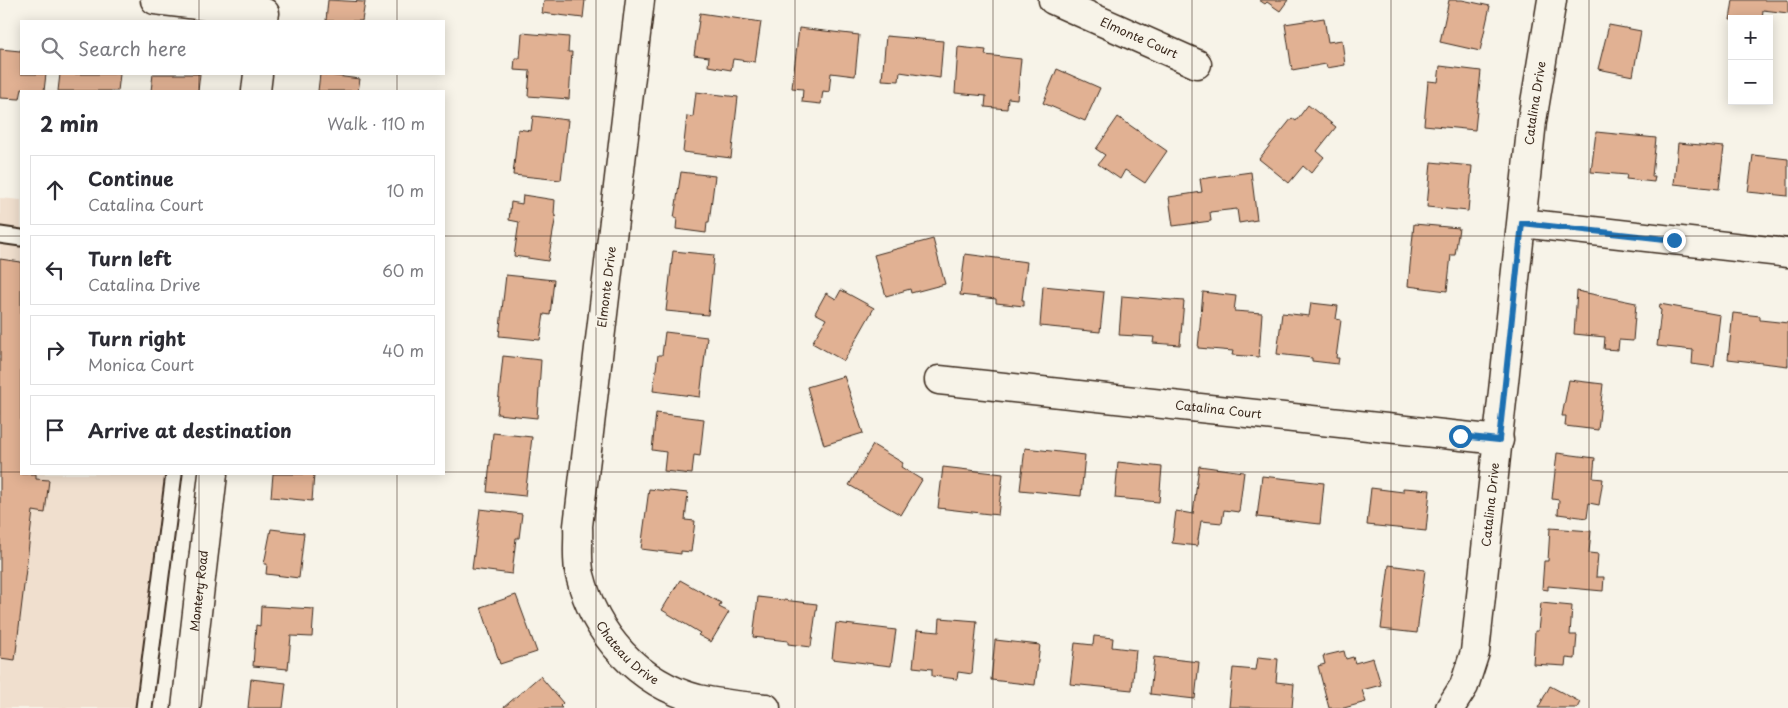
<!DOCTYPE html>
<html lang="en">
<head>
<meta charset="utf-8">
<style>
	:root { --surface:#fff; --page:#f7f7f7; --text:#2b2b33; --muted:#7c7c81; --line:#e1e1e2 }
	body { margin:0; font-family:"Playpen Sans",sans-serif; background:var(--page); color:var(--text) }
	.controls { position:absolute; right:15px; top:15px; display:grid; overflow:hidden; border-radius:0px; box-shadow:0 2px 12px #0003 }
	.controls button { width:45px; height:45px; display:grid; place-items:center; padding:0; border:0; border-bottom:1px solid var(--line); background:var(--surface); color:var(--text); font:25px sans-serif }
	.stop { position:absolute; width:15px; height:15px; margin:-11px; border:4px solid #1f6fb2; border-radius:50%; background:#fff }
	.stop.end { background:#1f6fb2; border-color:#fff; box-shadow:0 1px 5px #0008 }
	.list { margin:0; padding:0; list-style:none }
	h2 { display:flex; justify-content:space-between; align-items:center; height:65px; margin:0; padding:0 20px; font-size:21px }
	h2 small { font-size:16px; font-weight:400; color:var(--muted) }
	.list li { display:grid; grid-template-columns:32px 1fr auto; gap:15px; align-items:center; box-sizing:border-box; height:70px; margin:0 10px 10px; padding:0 10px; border:1px solid var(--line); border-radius:0px }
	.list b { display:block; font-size:19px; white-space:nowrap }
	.list p { margin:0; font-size:16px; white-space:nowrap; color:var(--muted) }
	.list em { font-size:16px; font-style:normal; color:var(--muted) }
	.icon { flex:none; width:28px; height:28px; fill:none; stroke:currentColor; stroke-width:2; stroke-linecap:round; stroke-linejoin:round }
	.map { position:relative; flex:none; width:1788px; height:708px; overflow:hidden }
	.search { position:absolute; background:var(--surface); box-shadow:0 2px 12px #0003; left:20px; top:20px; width:425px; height:55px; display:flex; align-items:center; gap:12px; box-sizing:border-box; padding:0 18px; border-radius:0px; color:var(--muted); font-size:19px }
	.panel { position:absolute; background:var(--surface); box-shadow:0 2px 12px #0003; left:20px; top:90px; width:425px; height:385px; border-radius:0px }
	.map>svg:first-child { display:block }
</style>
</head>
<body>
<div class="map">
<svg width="1788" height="708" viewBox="0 0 1788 708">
	<rect width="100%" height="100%" fill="#f7f3e8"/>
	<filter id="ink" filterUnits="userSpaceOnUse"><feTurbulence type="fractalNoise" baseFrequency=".02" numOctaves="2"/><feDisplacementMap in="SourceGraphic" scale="10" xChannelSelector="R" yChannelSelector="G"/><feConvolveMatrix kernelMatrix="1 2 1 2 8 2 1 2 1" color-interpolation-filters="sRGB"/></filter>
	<g filter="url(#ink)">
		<!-- built -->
		<polygon fill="#f0dfce" points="0,198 21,200 21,474 179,474 154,708 0,708"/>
		<!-- building -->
		<g fill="#e1b193" stroke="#3b2a1e">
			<polygon points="328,0 365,2 362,21 326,21"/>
			<polygon points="544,0 585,0 583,18 542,13"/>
			<polygon points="1259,0 1288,0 1280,11 1267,2 1265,4"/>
			<polygon points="1449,0 1462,0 1490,6 1480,51 1440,42"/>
			<polygon points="1733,0 1788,0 1788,13 1763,10 1762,19 1730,20"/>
			<polygon points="700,13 761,22 755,62 733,59 731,70 708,66 709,57 694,55"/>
			<polygon points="1324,18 1328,42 1342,40 1345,65 1327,68 1326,64 1292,70 1285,24"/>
			<polygon points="1609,25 1641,31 1633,76 1598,69"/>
			<polygon points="799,28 859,35 855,76 831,73 829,92 823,91 821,104 802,102 803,89 792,88"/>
			<polygon points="522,33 569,37 568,52 572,52 569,99 528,96 530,71 514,70 515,58 520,58"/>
			<polygon points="886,36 943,41 940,78 900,72 899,81 882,80"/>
			<polygon points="958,47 986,50 985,55 1021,59 1017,99 1008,98 1007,109 985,107 986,96 955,93"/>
			<polygon points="0,49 20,51 21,49 21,74 46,74 44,91 22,89 20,99 0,98"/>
			<polygon points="1440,66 1481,71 1475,130 1424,125 1428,81 1438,82"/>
			<polygon points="1057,69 1100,88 1085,121 1043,103"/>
			<polygon points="60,74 120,74 118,91 58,91"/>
			<polygon points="153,74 200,74 198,91 151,91"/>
			<polygon points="320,74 360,79 358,91 318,91"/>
			<polygon points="696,92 738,97 731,158 683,152 687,116 693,117"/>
			<polygon points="1308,105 1336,127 1317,151 1324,157 1311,173 1303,166 1289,183 1259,159 1292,118 1296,121"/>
			<polygon points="533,116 568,120 561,180 513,175 518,129 531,131"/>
			<polygon points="1118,117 1167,151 1145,183 1125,170 1120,179 1098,164 1105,155 1096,149"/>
			<polygon points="1596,132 1656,138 1652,176 1655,176 1654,182 1626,179 1627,175 1591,172"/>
			<polygon points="1678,143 1724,147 1719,189 1674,184"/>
			<polygon points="1753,155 1788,159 1788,196 1748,192"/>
			<polygon points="1431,162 1472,166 1468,211 1427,207"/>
			<polygon points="681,172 715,176 709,222 707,222 706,233 676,229 677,218 674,218"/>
			<polygon points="1251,172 1257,220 1239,223 1237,209 1210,212 1211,221 1173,226 1169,197 1202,192 1200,179"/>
			<polygon points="523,195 555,200 554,214 556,215 548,261 514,256 519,222 509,220 511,202 522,204"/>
			<polygon points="1414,224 1459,228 1455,255 1451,255 1447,291 1408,286"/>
			<polygon points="933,239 945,284 911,293 910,289 886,296 874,255"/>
			<polygon points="673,251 714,255 708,315 666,311"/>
			<polygon points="965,254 1027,262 1022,300 1024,300 1024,306 996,303 996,299 960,295"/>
			<polygon points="0,259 21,262 21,474 36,474 36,479 49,480 45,513 33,511 15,660 0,658"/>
			<polygon points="506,275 554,280 550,315 544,314 540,340 499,336"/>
			<polygon points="1043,286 1104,292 1100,332 1040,326"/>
			<polygon points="841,290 874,308 844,361 812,343 826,319 815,313 826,293 836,299"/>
			<polygon points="1577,291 1636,303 1633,341 1619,340 1618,350 1604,349 1605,337 1574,334"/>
			<polygon points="1203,292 1236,296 1234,311 1262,313 1259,357 1232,355 1233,351 1198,348"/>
			<polygon points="1122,296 1184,301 1180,345 1153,343 1154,337 1119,335"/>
			<polygon points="1311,303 1338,306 1336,319 1341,320 1336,358 1339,358 1338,364 1312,361 1312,358 1277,354 1282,313 1309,316"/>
			<polygon points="1660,304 1720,315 1714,367 1692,364 1693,350 1657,346 1661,310 1659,309"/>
			<polygon points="1733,313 1760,316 1760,320 1788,323 1788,366 1728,359"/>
			<polygon points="665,332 707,337 700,397 653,391 658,355 662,355"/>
			<polygon points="503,356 541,360 537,418 497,414"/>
			<polygon points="844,376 863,433 824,445 807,387"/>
			<polygon points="1569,380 1603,384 1598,430 1565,426 1566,416 1562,416"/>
			<polygon points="656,413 704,419 700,456 694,455 692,474 664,471 666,452 652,450"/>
			<polygon points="493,433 532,437 525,496 487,492"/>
			<polygon points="873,445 903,463 901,467 922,480 901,515 849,485"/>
			<polygon points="1025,448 1085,455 1081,496 1020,490"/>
			<polygon points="1557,453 1595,458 1593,478 1603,479 1599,505 1589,503 1587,518 1558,514 1559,500 1552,499"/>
			<polygon points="1118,462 1162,467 1159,502 1115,498"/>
			<polygon points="1199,466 1244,472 1239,512 1224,510 1222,523 1201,521 1197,546 1172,543 1176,511 1193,514"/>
			<polygon points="943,467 1003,474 998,515 938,508"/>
			<polygon points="273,474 314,474 312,501 271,497"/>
			<polygon points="1262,476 1324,483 1320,524 1257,517"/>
			<polygon points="1371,488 1403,492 1403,488 1430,490 1426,531 1367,525"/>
			<polygon points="649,489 688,493 685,520 695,521 691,552 681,551 681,554 641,549"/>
			<polygon points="480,509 522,514 519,538 516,538 512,574 472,569"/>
			<polygon points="1550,528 1591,531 1589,553 1598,554 1596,577 1604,577 1603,591 1548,586 1548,590 1542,589 1544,561 1548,561"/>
			<polygon points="271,529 304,533 299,578 266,574 267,564 264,564"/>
			<polygon points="1389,565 1425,570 1417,633 1381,629"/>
			<polygon points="680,580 721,603 719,607 729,612 711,642 698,635 700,633 662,610"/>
			<polygon points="516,595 537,652 500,664 481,607"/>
			<polygon points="758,597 817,604 811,647 788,644 788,641 753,637"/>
			<polygon points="1541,603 1572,606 1570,635 1577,635 1575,659 1566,658 1565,666 1533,664 1535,631 1538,631"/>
			<polygon points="261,606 314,609 312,637 291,636 288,669 253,666 256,625 260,626"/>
			<polygon points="940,618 977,621 972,674 958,672 957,679 932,676 932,669 913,667 917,630 939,632"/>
			<polygon points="836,623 896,630 891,666 832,659"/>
			<polygon points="1094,636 1113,638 1112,647 1136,650 1132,690 1070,684 1075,643 1093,645"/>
			<polygon points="995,640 1040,645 1035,685 991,680"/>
			<polygon points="1344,651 1346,659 1353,657 1355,663 1373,658 1381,685 1362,690 1366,702 1344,708 1329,708 1318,666 1325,664 1323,656"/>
			<polygon points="1154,657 1199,662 1195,699 1150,694"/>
			<polygon points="1258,657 1278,659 1276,682 1294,684 1292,708 1229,707 1233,668 1256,670"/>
			<polygon points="540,676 563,703 560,706 562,708 503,708"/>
			<polygon points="251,679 286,683 283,708 248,708"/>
			<polygon points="1550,686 1580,702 1577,708 1538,708"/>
		</g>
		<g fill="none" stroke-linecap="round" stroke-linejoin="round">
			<!-- service casing -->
			<g stroke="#3b2a1e" stroke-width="19">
				<g id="service">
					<polyline points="0,235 21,238"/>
					<polyline points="144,708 174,474"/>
				</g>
			</g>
			<!-- minor casing -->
			<g stroke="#3b2a1e" stroke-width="31">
				<g id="minor">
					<polyline points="155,0 265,13"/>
					<path id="s1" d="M 640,0 L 578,526 C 579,542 576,559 580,575 C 595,635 638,683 698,699 C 720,704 744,706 766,708"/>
					<path id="s2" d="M 1053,0 L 1197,64"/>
					<polyline points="256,91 258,74"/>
					<polyline points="1522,223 1788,253"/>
					<path id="s3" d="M 939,380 L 1499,440"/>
					<path id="s4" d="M 186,708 L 213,474"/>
					<path id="s5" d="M 1450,708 L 1464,686 L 1475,652 L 1532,121 L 1552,0"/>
				</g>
			</g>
			<!-- service -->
			<use href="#service" stroke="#f7f3e8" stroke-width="15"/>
			<!-- minor -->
			<use href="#minor" stroke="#f7f3e8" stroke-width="28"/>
		</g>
	</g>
	<g fill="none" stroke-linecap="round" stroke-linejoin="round" filter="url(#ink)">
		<!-- route -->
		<polyline stroke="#1f6fb2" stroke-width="6" points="1460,436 1499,440 1522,223 1674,240"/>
	</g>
	<!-- grid -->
	<path fill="none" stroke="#3b2a1e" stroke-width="1" stroke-opacity="0.55" d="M 199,0 L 199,21M 397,0 L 397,21M 596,0 L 596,708M 795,0 L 795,708M 993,0 L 993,708M 1192,0 L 1192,708M 1391,0 L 1391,708M 1589,0 L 1589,708M 199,74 L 199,91M 397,74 L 397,91M 0,236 L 21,236M 444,236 L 1788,236M 0,472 L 21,472M 444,472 L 1788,472M 199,474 L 199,708M 397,474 L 397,708"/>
	<g text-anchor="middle" stroke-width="5" stroke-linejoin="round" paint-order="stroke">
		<!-- street labels -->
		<g font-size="12" fill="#3b2a1e" stroke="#f7f3e8">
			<text dy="4" stroke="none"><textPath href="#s2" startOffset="94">Elmonte Court</textPath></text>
			<text dy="4" stroke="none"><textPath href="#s5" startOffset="614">Catalina Drive</textPath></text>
			<text transform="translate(607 287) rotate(-83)" y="4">Elmonte Drive</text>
			<text dy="4" stroke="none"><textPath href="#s3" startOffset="281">Catalina Court</textPath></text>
			<text dy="4" stroke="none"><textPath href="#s5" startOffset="210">Catalina Drive</textPath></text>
			<text dy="4" stroke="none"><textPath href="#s4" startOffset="118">Montery Road</textPath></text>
			<text dy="4" stroke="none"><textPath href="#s1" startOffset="672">Chateau Drive</textPath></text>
		</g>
	</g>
</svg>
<div class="controls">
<button>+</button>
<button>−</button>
</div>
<div class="stop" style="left:1460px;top:436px"></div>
<div class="stop end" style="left:1674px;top:240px"></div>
<div class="search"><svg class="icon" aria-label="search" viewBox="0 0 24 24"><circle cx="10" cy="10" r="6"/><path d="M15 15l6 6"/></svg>Search here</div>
<section class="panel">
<h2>2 min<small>Walk · 110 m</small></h2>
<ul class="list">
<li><svg class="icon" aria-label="ahead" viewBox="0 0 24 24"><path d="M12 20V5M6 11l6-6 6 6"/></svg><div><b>Continue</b><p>Catalina Court</p></div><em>10 m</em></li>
<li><svg class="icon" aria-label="left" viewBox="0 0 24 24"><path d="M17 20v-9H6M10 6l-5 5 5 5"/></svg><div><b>Turn left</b><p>Catalina Drive</p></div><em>60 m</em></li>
<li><svg class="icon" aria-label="right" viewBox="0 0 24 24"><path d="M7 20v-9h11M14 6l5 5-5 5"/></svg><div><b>Turn right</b><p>Monica Court</p></div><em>40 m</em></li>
<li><svg class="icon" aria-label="arrive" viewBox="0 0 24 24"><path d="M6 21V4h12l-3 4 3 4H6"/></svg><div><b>Arrive at destination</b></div></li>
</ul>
</section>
</div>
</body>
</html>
